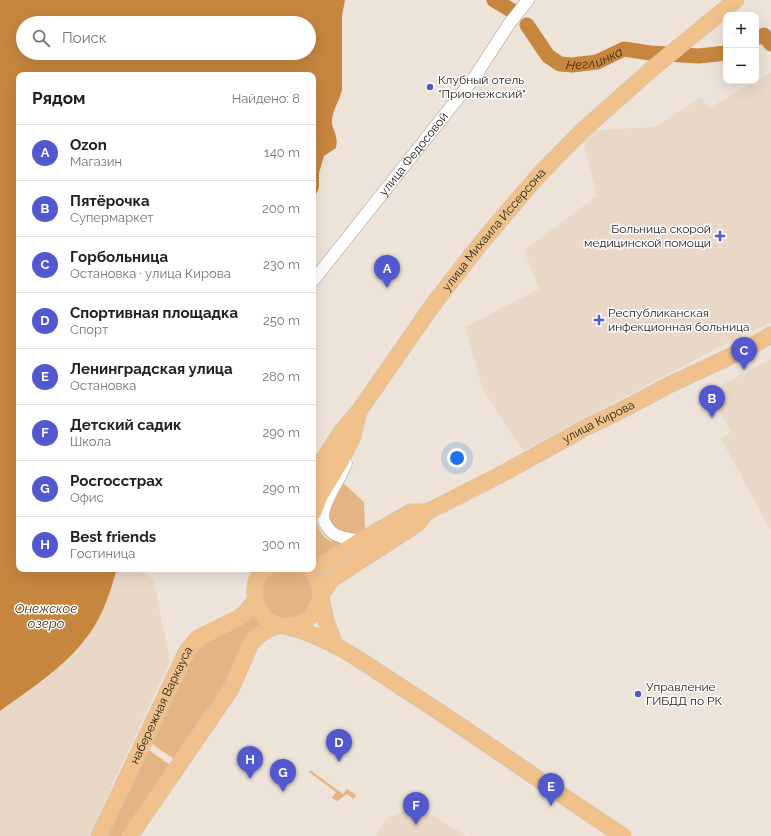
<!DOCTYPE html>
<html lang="ru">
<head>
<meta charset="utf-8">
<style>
	:root { --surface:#fff; --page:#f2f2f2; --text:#202124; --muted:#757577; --line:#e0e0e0; --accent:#5258ce }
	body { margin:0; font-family:Raleway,sans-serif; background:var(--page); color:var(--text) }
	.controls { position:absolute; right:12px; top:12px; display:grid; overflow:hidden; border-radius:8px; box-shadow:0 4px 16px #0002 }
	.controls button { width:36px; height:36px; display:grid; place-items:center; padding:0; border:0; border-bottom:1px solid var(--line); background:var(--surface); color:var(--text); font:20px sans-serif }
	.you { position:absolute; left:457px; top:458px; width:14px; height:14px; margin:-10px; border:3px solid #fff; border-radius:50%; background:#1a73e8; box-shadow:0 0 0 6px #1a73e833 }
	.badge { display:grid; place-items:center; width:26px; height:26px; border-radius:50%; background:var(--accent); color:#fff; font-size:13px; font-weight:700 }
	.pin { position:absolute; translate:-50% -33px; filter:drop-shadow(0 1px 2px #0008) }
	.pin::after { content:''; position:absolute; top:21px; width:14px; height:12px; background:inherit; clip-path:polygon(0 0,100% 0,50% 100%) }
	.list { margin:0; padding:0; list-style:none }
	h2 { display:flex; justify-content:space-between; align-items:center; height:52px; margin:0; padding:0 16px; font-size:17px }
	h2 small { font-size:13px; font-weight:400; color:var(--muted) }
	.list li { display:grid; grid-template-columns:26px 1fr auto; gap:12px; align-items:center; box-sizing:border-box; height:56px; padding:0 16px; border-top:1px solid var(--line) }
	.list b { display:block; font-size:15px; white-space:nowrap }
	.list p { margin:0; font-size:13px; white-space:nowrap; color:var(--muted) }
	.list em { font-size:13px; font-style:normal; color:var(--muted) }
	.icon { flex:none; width:22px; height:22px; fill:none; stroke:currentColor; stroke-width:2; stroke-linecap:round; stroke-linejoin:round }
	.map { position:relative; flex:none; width:771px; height:836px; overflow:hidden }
	.search { position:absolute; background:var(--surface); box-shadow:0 4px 16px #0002; left:16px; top:16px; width:300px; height:44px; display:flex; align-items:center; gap:10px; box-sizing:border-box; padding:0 14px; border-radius:22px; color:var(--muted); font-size:15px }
	.panel { position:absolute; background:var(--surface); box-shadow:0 4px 16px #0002; left:16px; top:72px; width:300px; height:500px; border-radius:8px }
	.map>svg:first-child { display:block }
</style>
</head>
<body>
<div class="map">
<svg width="771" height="836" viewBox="0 0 771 836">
	<rect width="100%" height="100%" fill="#eee3d8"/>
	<!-- built -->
	<g fill="#e9d8c8">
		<polygon points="771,73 771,323 746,333 523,451 483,390 465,327 539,289 524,250 597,196 586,154 582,131 655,127 701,97 709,108"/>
		<polygon points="771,359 771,531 721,439 731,432 708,392"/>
		<polygon points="117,569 136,569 153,579 170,661 89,836 0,836 0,711 49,677 82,645 100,617"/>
		<polygon points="416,806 460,832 467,836 376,836 387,818"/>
	</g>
	<!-- green -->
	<g fill="#e5b483">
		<path d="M 343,483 L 364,502 L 365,531 C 347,537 340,535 329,519 L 331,508 Z"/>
		<path d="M 316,521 C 323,539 326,541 345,543 L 324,558 L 315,559 L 313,557 L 313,534 Z"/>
		<path d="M 272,569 L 302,569 C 308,574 311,579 312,587 C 313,590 314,593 314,596 C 311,618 278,626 266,608 C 262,603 262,593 260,587 Z"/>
		<polygon points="251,613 263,626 229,680 174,759 149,742 185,667 199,647"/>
		<polygon points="146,748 170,765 122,836 105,836"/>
		<polygon points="310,770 343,794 347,789 356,795 354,799 347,794 337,801 332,798 336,792 309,772"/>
	</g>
	<!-- water -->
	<path fill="#c6863e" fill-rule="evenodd" d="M 0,0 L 345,0 L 342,16 L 342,89 C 340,100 333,109 332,120 C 331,130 339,133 336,148 L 324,156 L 319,173 L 319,188 L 313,201 L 313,75 L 19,75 L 19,569 L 117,569 C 112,585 107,603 99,618 C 77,660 37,684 0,711 ZM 23,23 L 309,23 L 309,53 L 23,53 Z"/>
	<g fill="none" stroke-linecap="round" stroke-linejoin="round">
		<!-- river -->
		<g stroke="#c6863e" stroke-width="15">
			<polyline points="494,0 511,10"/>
			<path id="s1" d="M 527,25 L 548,56 L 560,64 L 572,65 L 597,62 L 624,49 L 650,53 L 699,56 L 726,53"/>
			<polyline points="756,38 764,35 771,44"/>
		</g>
		<!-- minor casing -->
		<g stroke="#a3998f" stroke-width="13">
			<g id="minor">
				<path id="s2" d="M 313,281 L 474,78 L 509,24 L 528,0"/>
				<path d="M 346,463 C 341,478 324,500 323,515 C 323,523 331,534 339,536 C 346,539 354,539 360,541"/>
			</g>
		</g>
		<!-- major casing -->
		<g stroke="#c5c4c3" stroke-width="17">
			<g id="major">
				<path id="s3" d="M 313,476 L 341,432 L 359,411 L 432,306 L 480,244 L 538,176 L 582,131 L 653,68 L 736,0"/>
				<polyline points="313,513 320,495 340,462 352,439 358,415"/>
				<path d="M 265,569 C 258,575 254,584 255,594 C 256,634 310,638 320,599 C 322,589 318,576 310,569"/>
				<polyline points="312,571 360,541 411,512 427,512"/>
				<path id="s4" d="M 321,595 L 332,579 L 417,524 L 427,512 L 498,476 L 587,427 L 620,411 L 669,385 L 748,348 L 771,335"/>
				<polyline points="321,597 326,621 335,645"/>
				<path d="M 289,627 C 332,638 367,665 404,689 C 478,736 549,788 623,836"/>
				<path id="s5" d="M 99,836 L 187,651 L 198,638 L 238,618 L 244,614 L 255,601"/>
				<polyline points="130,836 231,689 251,643 257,637 265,631 278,625"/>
			</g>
		</g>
		<!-- minor -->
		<use href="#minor" stroke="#fff" stroke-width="12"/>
		<!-- major -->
		<use href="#major" stroke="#f0c18b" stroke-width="16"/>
	</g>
	<!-- markers -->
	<g fill="#5258ce" stroke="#fff" stroke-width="1.5">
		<circle cx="430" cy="87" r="4"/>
		<path d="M718 230h4v4h4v4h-4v4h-4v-4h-4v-4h4z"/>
		<path d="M597 314h4v4h4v4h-4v4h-4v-4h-4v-4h4z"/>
		<circle cx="638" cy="694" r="4"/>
	</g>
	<g text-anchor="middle" stroke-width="3" stroke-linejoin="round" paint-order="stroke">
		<!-- poi labels -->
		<g font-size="12" fill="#1f1b17" stroke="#fff" text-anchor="start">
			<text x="438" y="84">Клубный отель<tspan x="438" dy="14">"Прионежский"</tspan></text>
			<text x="711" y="233" text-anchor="end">Больница скорой<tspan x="711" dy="14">медицинской помощи</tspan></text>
			<text x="608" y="317">Республиканская<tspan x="608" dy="14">инфекционная больница</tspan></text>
			<text x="646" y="691">Управление<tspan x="646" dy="14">ГИБДД по РК</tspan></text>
		</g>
		<!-- street labels -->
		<g font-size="12" fill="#1f1b17" stroke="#fff">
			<text dy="4" stroke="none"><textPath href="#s2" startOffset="162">улица Федосовой</textPath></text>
			<text dy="4" stroke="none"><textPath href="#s3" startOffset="306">улица Михаила Иссерсона</textPath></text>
			<text dy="4" stroke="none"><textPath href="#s4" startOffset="330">улица Кирова</textPath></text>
			<text dy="4" stroke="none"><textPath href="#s5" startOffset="145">набережная Варкауса</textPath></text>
		</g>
		<!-- water labels -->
		<g font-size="13" font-style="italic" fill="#462c0d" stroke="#fff">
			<text dy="5" stroke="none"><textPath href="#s1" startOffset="87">Неглинка</textPath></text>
			<text x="46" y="613">Онежское<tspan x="46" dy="15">озеро</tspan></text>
		</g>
	</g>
</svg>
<div class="controls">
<button>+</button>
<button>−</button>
</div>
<div class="you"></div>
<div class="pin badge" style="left:387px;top:288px">A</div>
<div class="pin badge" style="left:712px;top:418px">B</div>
<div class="pin badge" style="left:744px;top:370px">C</div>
<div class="pin badge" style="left:339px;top:762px">D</div>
<div class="pin badge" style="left:551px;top:806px">E</div>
<div class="pin badge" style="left:416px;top:825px">F</div>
<div class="pin badge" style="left:283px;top:792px">G</div>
<div class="pin badge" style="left:250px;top:779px">H</div>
<div class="search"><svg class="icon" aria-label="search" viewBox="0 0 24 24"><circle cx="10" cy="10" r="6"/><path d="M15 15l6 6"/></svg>Поиск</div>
<section class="panel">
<h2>Рядом<small>Найдено: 8</small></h2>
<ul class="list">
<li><span class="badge">A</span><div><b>Ozon</b><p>Магазин</p></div><em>140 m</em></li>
<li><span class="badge">B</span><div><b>Пятёрочка</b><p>Супермаркет</p></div><em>200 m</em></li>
<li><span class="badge">C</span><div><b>Горбольница</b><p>Остановка · улица Кирова</p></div><em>230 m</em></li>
<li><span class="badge">D</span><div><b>Спортивная площадка</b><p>Спорт</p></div><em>250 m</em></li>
<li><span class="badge">E</span><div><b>Ленинградская улица</b><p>Остановка</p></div><em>280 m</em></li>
<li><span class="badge">F</span><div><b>Детский садик</b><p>Школа</p></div><em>290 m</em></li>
<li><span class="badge">G</span><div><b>Росгосстрах</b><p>Офис</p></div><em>290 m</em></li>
<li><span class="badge">H</span><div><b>Best friends</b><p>Гостиница</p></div><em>300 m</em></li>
</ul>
</section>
</div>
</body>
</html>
